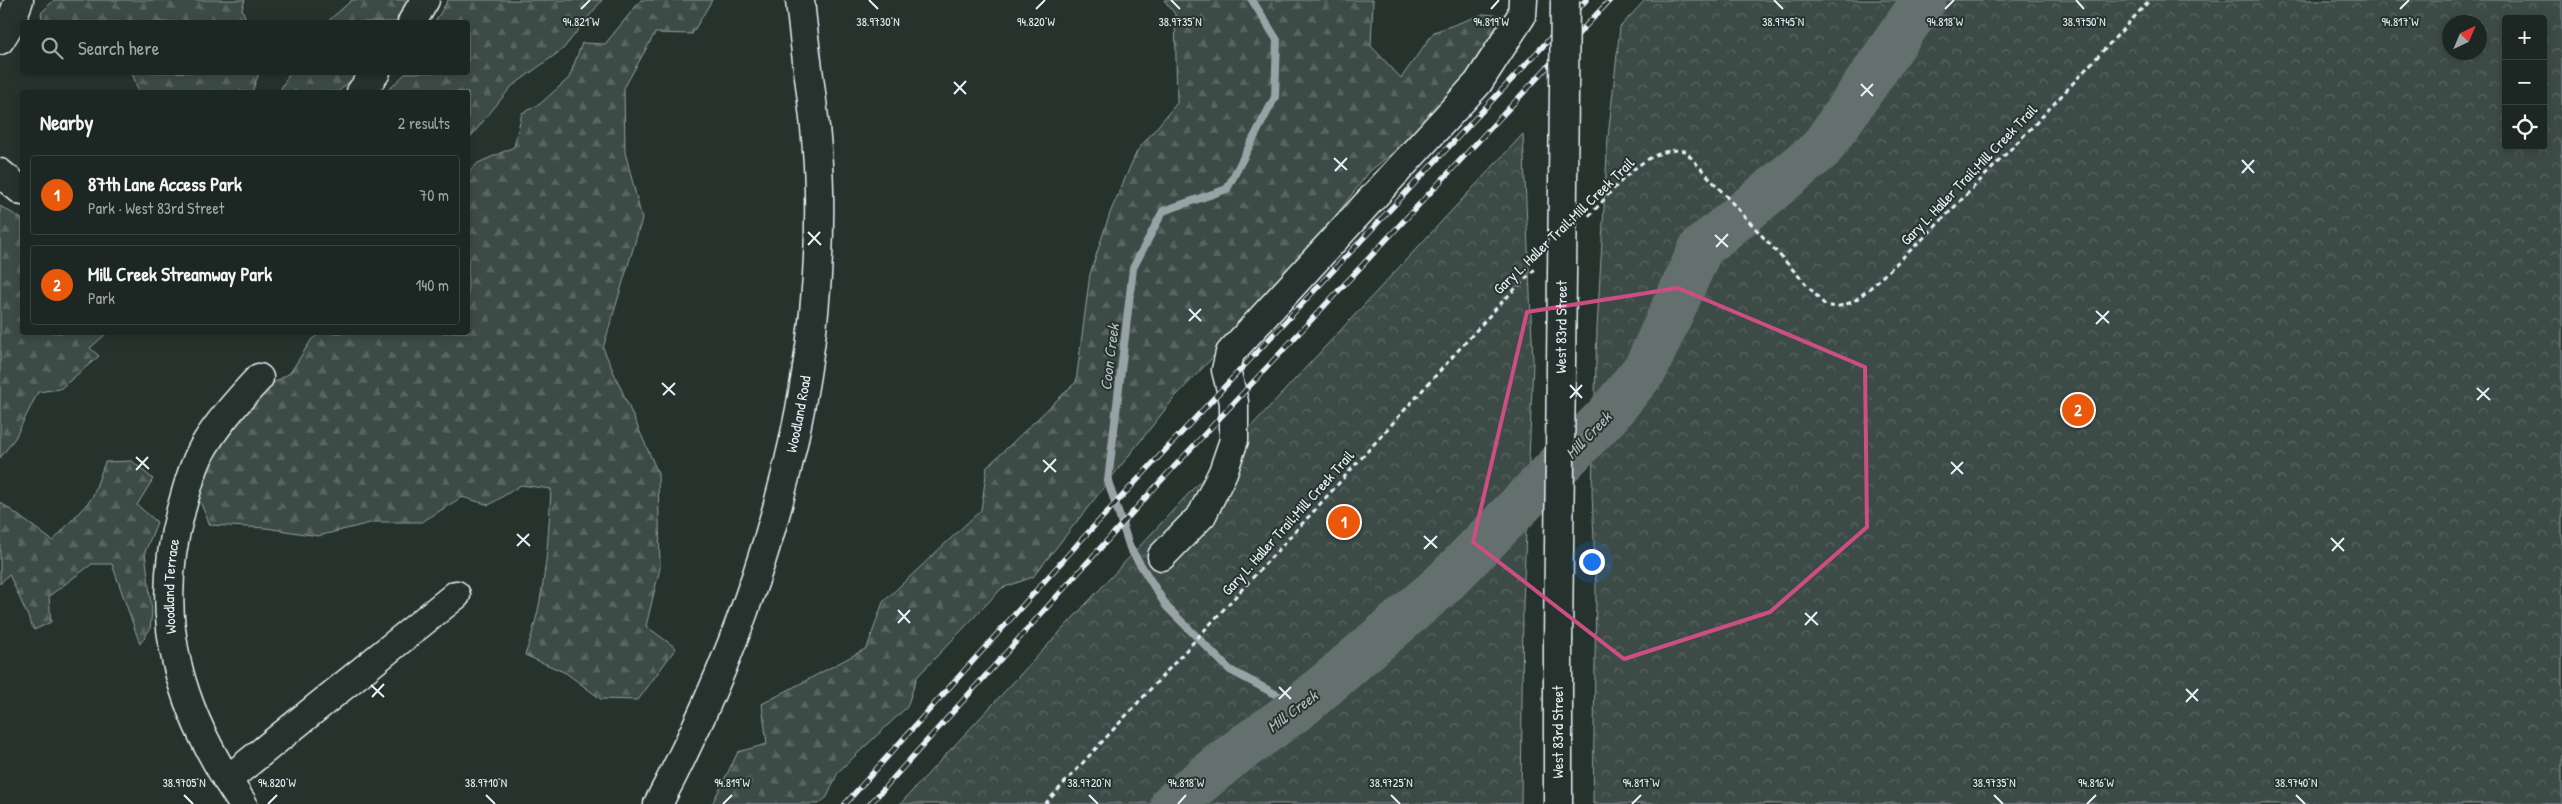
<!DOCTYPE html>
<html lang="en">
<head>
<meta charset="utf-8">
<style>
	:root { --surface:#1c2622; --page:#29322f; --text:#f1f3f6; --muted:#a0a5a5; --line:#3a4340; --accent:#ea580c }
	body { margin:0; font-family:"Patrick Hand",sans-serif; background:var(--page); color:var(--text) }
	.controls { position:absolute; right:15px; top:15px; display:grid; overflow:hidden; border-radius:5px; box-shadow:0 2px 8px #0003 }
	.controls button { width:45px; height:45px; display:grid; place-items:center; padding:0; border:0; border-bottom:1px solid var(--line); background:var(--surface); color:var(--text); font:25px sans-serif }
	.compass { position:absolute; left:2442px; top:15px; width:45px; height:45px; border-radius:50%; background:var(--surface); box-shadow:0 2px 8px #0003; rotate:44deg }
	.you { position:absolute; left:1591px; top:561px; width:18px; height:18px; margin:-12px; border:4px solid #fff; border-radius:50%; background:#1a73e8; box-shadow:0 0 0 8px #1a73e833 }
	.badge { display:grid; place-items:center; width:32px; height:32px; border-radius:50%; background:var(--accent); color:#fff; font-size:16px; font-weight:700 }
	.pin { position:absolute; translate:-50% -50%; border:2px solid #fff; box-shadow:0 1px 5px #0006 }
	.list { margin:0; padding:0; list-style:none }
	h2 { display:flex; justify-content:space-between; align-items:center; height:65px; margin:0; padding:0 20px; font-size:21px }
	h2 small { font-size:16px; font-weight:400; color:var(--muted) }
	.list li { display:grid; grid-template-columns:32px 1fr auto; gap:15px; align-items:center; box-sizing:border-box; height:80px; margin:0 10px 10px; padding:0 10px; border:1px solid var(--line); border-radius:5px }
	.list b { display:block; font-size:19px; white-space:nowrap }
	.list p { margin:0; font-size:16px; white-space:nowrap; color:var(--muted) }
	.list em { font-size:16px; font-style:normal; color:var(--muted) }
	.icon { flex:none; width:28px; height:28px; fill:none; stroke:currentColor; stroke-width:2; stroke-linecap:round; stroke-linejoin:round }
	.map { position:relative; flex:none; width:2562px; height:804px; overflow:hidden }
	.search { position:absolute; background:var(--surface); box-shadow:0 2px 8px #0003; left:20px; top:20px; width:450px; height:55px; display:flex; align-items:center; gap:12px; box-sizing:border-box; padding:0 18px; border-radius:5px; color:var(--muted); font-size:19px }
	.panel { position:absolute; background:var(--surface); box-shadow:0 2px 8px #0003; left:20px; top:90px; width:450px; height:245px; border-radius:5px }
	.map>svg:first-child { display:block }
</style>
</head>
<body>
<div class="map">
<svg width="2562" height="804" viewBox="0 0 2562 804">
	<defs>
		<pattern id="forest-firs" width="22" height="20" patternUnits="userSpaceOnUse" patternTransform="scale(1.25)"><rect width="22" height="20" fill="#3e4b47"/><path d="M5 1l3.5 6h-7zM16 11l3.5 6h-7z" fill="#5a6562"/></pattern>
		<pattern id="park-crowns" width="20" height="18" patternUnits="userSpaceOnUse" patternTransform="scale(1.25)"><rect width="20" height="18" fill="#3e4b47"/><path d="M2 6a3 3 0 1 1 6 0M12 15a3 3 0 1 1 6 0" fill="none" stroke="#5a6562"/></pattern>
	</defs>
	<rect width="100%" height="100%" fill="#26332d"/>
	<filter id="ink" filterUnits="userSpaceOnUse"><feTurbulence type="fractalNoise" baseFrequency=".02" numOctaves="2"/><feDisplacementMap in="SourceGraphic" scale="10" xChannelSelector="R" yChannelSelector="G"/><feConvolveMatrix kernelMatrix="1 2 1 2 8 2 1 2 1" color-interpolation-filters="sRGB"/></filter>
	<g filter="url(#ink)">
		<!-- forest -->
		<g fill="url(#forest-firs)" stroke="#939ea0">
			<polygon points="54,0 245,0 242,9 247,22 43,22 41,13"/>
			<polygon points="352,0 411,0 399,22 327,22"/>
			<polygon points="448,0 602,0 563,49 511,87 468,140 468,92 386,92 406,73 468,72 468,22 435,22"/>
			<path d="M 641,0 L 712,0 L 692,34 L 655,33 L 624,88 L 625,152 L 642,219 L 603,348 L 658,473 L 660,568 L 646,626 L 676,648 L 638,700 L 601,699 L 566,673 L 525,655 C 545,601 548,546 551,489 L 521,485 L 489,505 L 462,497 L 422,522 L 374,522 L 318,536 L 266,528 L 210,525 L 198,497 L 217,447 L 255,394 L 290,373 L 312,339 L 321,333 L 468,332 L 468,173 L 478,163 L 514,147 L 522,113 L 540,104 L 569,78 L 582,43 L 605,44 Z"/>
			<polygon points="1164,0 1373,0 1371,46 1401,78 1434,32 1484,14 1522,18 1434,120 1370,171 1286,280 1175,397 1033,577 1002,588 917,677 907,707 838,772 827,797 819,804 712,804 738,752 767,744 762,704 867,648 883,602 981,510 987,467 1076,382 1090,274 1110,213 1137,151 1177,103 1175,14"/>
			<polygon points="132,73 132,72 259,73 252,92 139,92"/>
			<polygon points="290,73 359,73 338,92 279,92"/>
			<polygon points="0,206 22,219 22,332 107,333 90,348 99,356 60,389 38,392 15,438 0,458"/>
			<polygon points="132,461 153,479 137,505 157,522 145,552 152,612 150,629 140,644 112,564 92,564 49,596 51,622 34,630 9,574 0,584 0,502 53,541 92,498 105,462"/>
		</g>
		<!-- park -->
		<g fill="url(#park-crowns)" stroke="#939ea0" fill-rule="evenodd">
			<path d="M 1645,0 L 2562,0 L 2562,804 L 1593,804 L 1596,590 L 1592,492 L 1597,328 L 1608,137 L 1620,27 ZM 2506,19 L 2543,19 L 2543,146 L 2506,146 ZM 2450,22 L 2480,22 L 2480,52 L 2450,52 Z"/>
			<polygon points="1523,134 1533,362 1523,604 1521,804 900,804"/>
		</g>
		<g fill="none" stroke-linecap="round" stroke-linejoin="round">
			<!-- stream -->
			<polyline stroke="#98a3a5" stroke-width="8" points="1252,0 1277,40 1275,97 1227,189 1163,211 1133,268 1108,481 1130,548 1167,607 1230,670 1300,707"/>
			<!-- river -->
			<polyline stroke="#636f6d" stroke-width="45" points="1173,804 1229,758 1300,707 1443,584 1607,416 1646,368 1701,248 1821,149 1924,0"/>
			<!-- minor casing -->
			<g stroke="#e8f1f8" stroke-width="31">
				<g id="minor">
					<polyline points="412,22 425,0"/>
					<polyline points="0,40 10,24 19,0"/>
					<polyline points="361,92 376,72"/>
					<polyline points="0,173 22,191"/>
					<polyline points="1162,556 1202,515 1223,472 1234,440 1234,402 1226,370 1230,353 1478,83 1522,15 1523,0"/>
					<polyline points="227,780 456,595"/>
					<path id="s1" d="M 243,804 C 180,713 151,620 181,510 C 187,489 193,465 204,446 C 219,421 239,399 259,378"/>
				</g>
			</g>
			<!-- major casing -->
			<g stroke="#e8f1f8" stroke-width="31">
				<g id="major">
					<polyline points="1558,641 1558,804"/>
					<path id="s2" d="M 658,804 C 757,617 823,405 819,191 C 818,127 806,64 800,0"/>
				</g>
			</g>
			<!-- path -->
			<g stroke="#e8f1f8" stroke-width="3" stroke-dasharray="5 4" stroke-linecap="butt">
				<path d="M 1589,216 C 1614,190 1646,144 1685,151 L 1825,305 L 1836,307 L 1853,302 L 1869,289 L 1931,231 L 2037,122 L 2150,0"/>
				<polyline points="1045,804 1312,513 1499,305 1535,269"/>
			</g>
			<!-- minor -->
			<use href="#minor" stroke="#26332d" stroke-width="28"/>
			<!-- major -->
			<use href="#major" stroke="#26332d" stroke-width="28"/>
			<!-- rail casing -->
			<g stroke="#e8f1f8" stroke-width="5.5">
				<g id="rail">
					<polyline points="845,804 1083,538 1586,0"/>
					<polyline points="870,804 1158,484 1610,0"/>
				</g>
			</g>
			<!-- rail -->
			<use href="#rail" stroke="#26332d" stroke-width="4" stroke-dasharray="11" stroke-linecap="butt"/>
			<!-- major-bridge casing -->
			<g stroke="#e8f1f8" stroke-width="31" stroke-linecap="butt">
				<g id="major-bridge">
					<path id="s3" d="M 1558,641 L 1565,0"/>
				</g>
			</g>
			<!-- major-bridge -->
			<use href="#major-bridge" stroke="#26332d" stroke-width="28"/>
		</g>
	</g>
	<!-- marked area -->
	<path fill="none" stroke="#cc4e82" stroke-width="4" stroke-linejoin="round" d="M 1678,288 L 1865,367 L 1867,527 L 1770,612 L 1624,659 L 1473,542 L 1527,312 Z"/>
	<!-- ticks -->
	<path fill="none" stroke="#e8f1f8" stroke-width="2" d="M 869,0 L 878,9M 1171,0 L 1180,9M 1774,0 L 1783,9M 2076,0 L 2084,9M 581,9 L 590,0M 1036,9 L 1045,0M 1491,9 L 1499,0M 1945,9 L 1954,0M 2400,9 L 2409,0M 954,82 L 966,94M 1861,84 L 1873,96M 954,94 L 966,81M 1861,96 L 1873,84M 1334,158 L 1347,170M 2242,160 L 2254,173M 1335,171 L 1347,158M 2242,173 L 2254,160M 808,232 L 821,245M 1715,235 L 1728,247M 808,245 L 820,232M 1716,247 L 1728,234M 1189,309 L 1201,321M 2096,311 L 2109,323M 1189,321 L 1201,309M 2096,324 L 2109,311M 662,383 L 675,395M 1570,385 L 1582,398M 2477,388 L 2490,400M 663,395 L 675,383M 1570,398 L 1582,385M 2477,400 L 2489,388M 136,457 L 149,469M 1043,460 L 1056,472M 1951,462 L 1963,474M 136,470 L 148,457M 1044,472 L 1056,459M 1951,474 L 1963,462M 517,534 L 530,546M 1424,536 L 1437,548M 2331,538 L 2344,551M 517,546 L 529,534M 1424,549 L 1437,536M 2332,551 L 2344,538M 898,610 L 910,623M 1805,613 L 1818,625M 898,623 L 910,610M 1805,625 L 1817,612M 371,685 L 384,697M 1279,687 L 1291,699M 2186,689 L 2198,701M 372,697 L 384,684M 1279,699 L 1291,687M 2186,702 L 2198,689M 184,795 L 193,804M 486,795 L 495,804M 1089,795 L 1098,804M 1391,795 L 1400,804M 1994,795 L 2003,804M 2296,795 L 2305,804M 268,804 L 277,795M 723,804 L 732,795M 1178,804 L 1186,795M 1632,804 L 1641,795M 2087,804 L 2096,795"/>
	<g text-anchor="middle" stroke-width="4" stroke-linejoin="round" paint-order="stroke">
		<!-- street labels -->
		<g font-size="15" fill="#e8f1f8" stroke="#26332d">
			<text transform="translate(1969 175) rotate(-46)" y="5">Gary L. Haller Trail;Mill Creek Trail</text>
			<text transform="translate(1564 226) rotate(-44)" y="5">Gary L. Haller Trail;Mill Creek Trail</text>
			<text dy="5" stroke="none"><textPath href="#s3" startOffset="314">West 83rd Street</textPath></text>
			<text dy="5" stroke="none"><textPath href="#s2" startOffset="416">Woodland Road</textPath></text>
			<text transform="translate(1288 523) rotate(-48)" y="5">Gary L. Haller Trail;Mill Creek Trail</text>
			<text dy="5" stroke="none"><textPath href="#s1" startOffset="234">Woodland Terrace</textPath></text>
			<text transform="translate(1558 732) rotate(-90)" y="5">West 83rd Street</text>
		</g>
		<!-- water labels -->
		<g font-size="16" font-style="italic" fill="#b3bdc0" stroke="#26332d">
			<text transform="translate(1109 357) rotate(-83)" y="6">Coon Creek</text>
			<text transform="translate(1588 435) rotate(-46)" y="6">Mill Creek</text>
			<text transform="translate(1292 711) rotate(-37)" y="6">Mill Creek</text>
		</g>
	</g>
	<g font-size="12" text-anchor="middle" fill="#e8f1f8" stroke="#26332d" stroke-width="4" stroke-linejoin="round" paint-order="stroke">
		<text x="878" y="26">38.9730°N</text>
		<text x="1180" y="26">38.9735°N</text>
		<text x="1783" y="26">38.9745°N</text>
		<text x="2084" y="26">38.9750°N</text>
		<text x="581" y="26">94.821°W</text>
		<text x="1036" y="26">94.820°W</text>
		<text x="1491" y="26">94.819°W</text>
		<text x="1945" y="26">94.818°W</text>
		<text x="2400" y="26">94.817°W</text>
		<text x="277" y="787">94.820°W</text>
		<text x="732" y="787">94.819°W</text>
		<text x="1186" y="787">94.818°W</text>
		<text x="1641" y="787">94.817°W</text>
		<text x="2096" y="787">94.816°W</text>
		<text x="184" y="787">38.9705°N</text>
		<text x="486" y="787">38.9710°N</text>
		<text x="1089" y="787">38.9720°N</text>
		<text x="1391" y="787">38.9725°N</text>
		<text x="1994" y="787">38.9735°N</text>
		<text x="2296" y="787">38.9740°N</text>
	</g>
</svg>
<div class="controls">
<button>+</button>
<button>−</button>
<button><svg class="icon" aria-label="locate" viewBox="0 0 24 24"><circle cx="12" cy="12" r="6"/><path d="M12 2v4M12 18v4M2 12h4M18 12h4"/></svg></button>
</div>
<svg class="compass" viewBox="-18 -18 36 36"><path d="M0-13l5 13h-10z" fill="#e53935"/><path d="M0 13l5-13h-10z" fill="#a0a5a5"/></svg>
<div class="you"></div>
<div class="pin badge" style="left:1344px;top:522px">1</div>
<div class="pin badge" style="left:2078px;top:410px">2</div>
<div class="search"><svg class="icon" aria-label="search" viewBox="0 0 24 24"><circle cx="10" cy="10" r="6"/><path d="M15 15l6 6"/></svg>Search here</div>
<section class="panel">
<h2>Nearby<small>2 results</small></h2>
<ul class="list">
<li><span class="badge">1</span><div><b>87th Lane Access Park</b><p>Park · West 83rd Street</p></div><em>70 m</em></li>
<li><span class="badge">2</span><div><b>Mill Creek Streamway Park</b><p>Park</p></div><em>140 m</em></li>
</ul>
</section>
</div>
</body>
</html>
